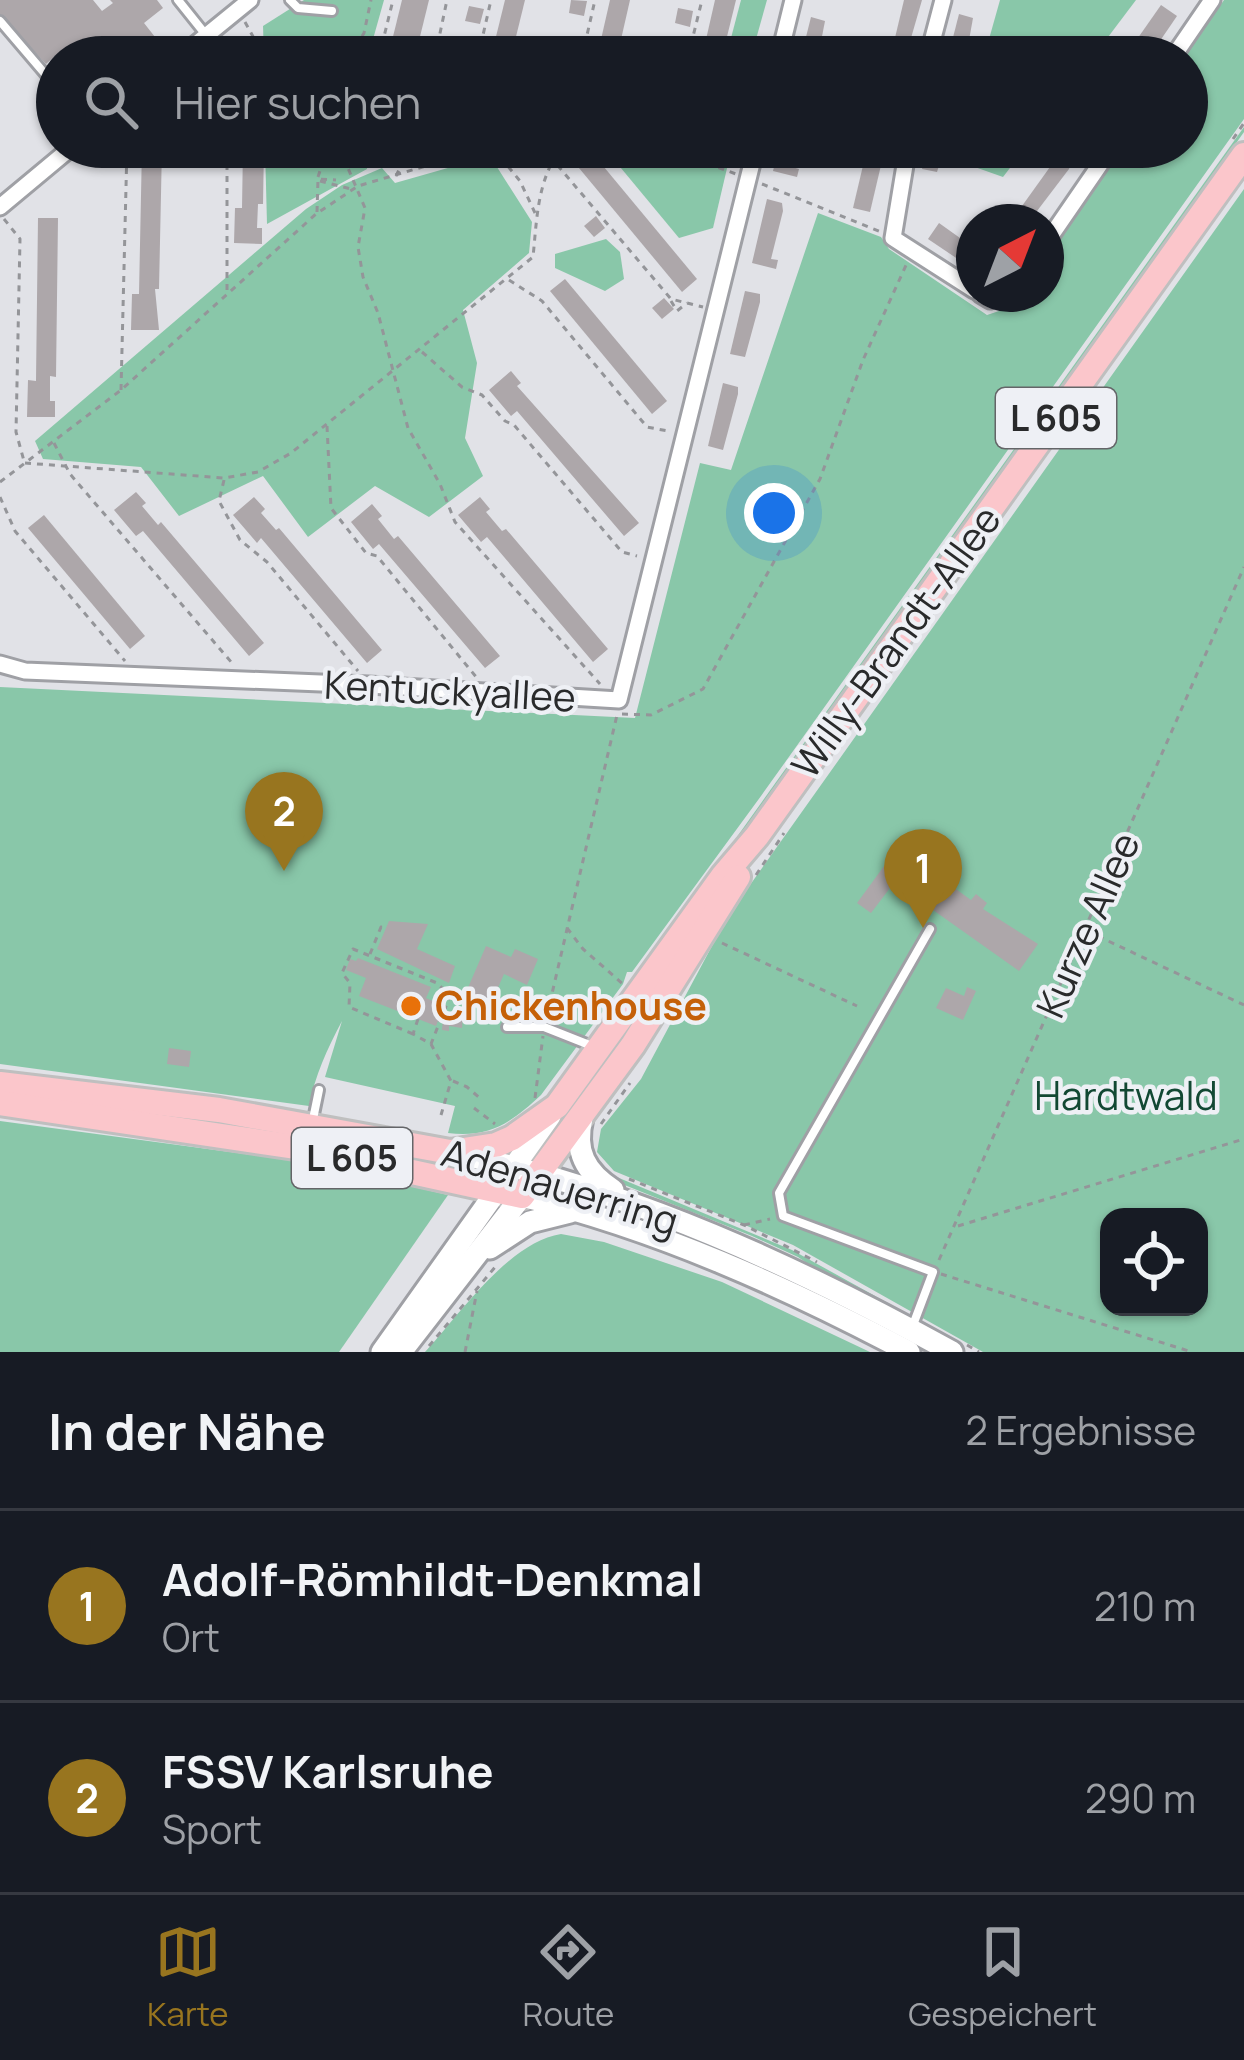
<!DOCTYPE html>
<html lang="de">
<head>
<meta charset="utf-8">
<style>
	:root { --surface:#171b24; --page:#242831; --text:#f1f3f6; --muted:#9ea1a6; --line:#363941; --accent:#98751f }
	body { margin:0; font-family:Manrope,sans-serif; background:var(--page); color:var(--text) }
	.controls { position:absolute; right:36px; bottom:36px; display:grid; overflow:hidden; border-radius:24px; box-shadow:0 3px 9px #0004 }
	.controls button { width:108px; height:108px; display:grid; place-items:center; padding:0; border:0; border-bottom:3px solid var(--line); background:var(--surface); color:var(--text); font:60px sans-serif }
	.compass { position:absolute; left:956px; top:204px; width:108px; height:108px; border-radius:50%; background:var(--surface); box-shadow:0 3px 9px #0004; rotate:42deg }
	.you { position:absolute; left:774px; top:513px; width:42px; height:42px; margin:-30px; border:9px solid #fff; border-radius:50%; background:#1a73e8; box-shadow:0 0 0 18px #1a73e833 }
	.badge { display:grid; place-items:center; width:78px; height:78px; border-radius:50%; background:var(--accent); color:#fff; font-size:39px; font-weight:700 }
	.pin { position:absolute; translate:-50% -99px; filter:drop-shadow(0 3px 6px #0008) }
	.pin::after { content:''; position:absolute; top:63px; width:42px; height:36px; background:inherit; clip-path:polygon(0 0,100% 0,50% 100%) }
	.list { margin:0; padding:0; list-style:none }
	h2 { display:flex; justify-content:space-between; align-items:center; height:156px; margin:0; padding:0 48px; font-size:51px }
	h2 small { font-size:39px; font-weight:400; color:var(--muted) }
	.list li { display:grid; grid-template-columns:78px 1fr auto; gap:36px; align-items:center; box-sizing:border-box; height:192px; padding:0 48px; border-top:3px solid var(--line) }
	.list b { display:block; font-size:45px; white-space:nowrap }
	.list p { margin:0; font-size:39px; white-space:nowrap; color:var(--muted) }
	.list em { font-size:39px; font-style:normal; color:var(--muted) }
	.icon { flex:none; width:66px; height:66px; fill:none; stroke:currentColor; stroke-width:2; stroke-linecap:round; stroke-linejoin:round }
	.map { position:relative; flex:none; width:1244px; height:1352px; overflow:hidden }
	.search { position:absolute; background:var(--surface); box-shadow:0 3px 9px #0004; left:36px; right:36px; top:36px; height:132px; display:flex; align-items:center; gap:30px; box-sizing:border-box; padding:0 42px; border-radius:66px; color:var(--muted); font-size:45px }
	.sheet { height:540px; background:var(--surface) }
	nav { display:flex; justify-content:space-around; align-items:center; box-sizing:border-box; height:168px; border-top:3px solid var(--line); background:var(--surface); font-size:33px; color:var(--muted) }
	nav a { display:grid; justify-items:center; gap:6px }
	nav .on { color:var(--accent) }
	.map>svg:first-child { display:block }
</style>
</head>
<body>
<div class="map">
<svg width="1244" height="1352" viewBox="0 0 1244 1352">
	<rect width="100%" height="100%" fill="#e1e2e7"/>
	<!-- green -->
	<g fill="#89c7a9" fill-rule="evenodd">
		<polygon points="304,0 384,0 368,57 264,57 263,26"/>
		<polygon points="741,0 767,0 751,57 726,57"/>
		<polygon points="1000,0 1136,0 1093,57 984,57"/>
		<path d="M 1224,0 L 1244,0 L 1244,119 L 761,796 L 632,972 L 627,972 L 623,984 L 541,1095 C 511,1123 489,1138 448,1133 L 455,1106 L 325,1077 L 342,1021 C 327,1049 315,1076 309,1106 L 0,1064 L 0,687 L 635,718 L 700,463 L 731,470 L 818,213 L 881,237 L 889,249 L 987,315 L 1008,308 L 1018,294 L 1046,294 L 1046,254 L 1121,147 L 1187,147 L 1187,57 L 1184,57 Z"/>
		<polygon points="1244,127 1244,132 694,905 644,967"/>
		<polygon points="265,147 368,147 367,169 267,224"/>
		<polygon points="630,147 732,147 713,228 679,238 611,156"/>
		<polygon points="958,147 1026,147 1003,177 955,160"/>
		<polygon points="490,156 532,222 529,253 463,310 477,363 465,438 483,476 429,517 375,486 308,537 263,476 179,516 141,467 43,459 35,441 306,209 342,185 382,168 395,183"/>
		<path d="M 1244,189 L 1244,1352 L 983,1352 L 793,1245 L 614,1171 L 597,1152 L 601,1129 L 641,1079 L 728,916 ZM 1109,1217 L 1199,1217 L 1199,1307 L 1109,1307 Z"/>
		<polygon points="606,239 620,252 624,279 605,291 555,268 555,254"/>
		<polygon points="0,1121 312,1163 448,1195 339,1352 0,1352"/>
		<polygon points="607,1173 792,1250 904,1312 836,1283 798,1257 752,1236 612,1180"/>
		<path d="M 561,1234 L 604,1242 L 722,1282 L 870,1352 L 425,1352 C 460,1314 509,1242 561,1234 Z"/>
	</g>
	<!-- building -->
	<g fill="#ada7aa">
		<polygon points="0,0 93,0 102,11 113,3 110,0 157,0 163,8 144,23 155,37 130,57 56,55 46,64 0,15"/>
		<polygon points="402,0 429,0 415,57 388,57"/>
		<polygon points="505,0 525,0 511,57 491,57"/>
		<polygon points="571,0 587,1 584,16 569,13"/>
		<polygon points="610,0 630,0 617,57 597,57"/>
		<polygon points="715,0 736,0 722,57 702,57"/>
		<polygon points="904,0 922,0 909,45 894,42"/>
		<polygon points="1161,5 1177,16 1149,57 1133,45"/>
		<polygon points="469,6 484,9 480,24 465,21"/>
		<polygon points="678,8 693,11 690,27 675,23"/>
		<polygon points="959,14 973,18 966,57 948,57"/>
		<polygon points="811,17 825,21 818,57 801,57"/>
		<polygon points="246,44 266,44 266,57 245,57"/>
		<polygon points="142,147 162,147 159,289 155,289 159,330 131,330 132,294 139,294"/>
		<polygon points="243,147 264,147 263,204 258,204 257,228 262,228 262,244 234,243 235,208 242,208"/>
		<polygon points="779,147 797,147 792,167 799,169 797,177 773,171"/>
		<polygon points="927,147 945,147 937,172 922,169"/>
		<polygon points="1060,153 1071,162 1069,169 1034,215 1022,206"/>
		<polygon points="594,155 697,279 682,292 579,168"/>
		<polygon points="865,157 882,161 870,212 853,208"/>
		<polygon points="767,199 782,203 783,211 771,259 778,260 776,269 752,263"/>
		<polygon points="596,216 605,228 594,237 584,226"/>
		<polygon points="38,218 58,218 56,377 50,376 50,401 55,401 55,417 27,417 28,380 36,381"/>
		<polygon points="939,223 974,248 974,270 928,239"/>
		<polygon points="565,279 667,401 652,414 550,291"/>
		<polygon points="745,291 760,294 760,302 745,357 730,354"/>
		<polygon points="664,298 674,309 662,319 652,308"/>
		<polygon points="511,371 521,383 517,386 639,523 624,536 517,411 511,416 489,390"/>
		<polygon points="723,383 738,387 738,394 723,450 708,446"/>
		<polygon points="136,492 146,503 142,506 158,525 161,522 264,643 249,656 143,531 136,536 114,510"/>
		<polygon points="254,497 265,509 261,513 276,530 279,528 382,650 367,663 261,538 257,543 233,515"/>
		<polygon points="480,497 490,509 486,512 502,531 506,529 608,649 593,662 487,537 481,542 458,515"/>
		<polygon points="372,504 382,516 378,519 394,539 398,536 500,656 485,668 379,544 373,549 351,522"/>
		<polygon points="44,515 145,636 130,649 28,528"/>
		<polygon points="898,847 971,900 976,894 987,903 983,909 1038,944 1019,971 933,910 929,916 890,888 871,913 857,903"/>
		<polygon points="389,921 428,924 417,949 455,966 449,983 377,949"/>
		<polygon points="486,946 511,957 515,949 538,959 527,985 504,974 489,1008 464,997"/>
		<polygon points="358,958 431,987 426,998 444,1006 436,1026 359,996 366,978 346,970 350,959 356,961"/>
		<polygon points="967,987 976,991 963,1020 936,1008 946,988 964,996"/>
		<polygon points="451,1014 463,1016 462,1028 449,1026 449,1031 442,1030 443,1018 450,1018"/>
		<polygon points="169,1048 191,1051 189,1067 167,1064"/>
	</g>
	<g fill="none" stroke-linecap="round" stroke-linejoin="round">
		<!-- lane casing -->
		<g stroke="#9fa0a5" stroke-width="14">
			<g id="lane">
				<polyline points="178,0 206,35"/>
				<polyline points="290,0 298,8 332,11"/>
				<polyline points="0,21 57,88"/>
				<polyline points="507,1027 544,1027 592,1046"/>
				<polyline points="312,1124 319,1090"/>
				<polyline points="913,1325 933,1272 783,1216 779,1193 930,929"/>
			</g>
		</g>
		<!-- street casing -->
		<g stroke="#9fa0a5" stroke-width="21">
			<g id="street">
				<polyline points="180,57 250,0"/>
				<polyline points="779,57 793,0"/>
				<polyline points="928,57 943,0"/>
				<polyline points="1173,57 1212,0"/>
				<polyline points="908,147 893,238 974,290"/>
				<polyline points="0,207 72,147"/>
				<polyline points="1046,243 1112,147"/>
				<polyline points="980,294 990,300 1004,294"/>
				<polyline points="0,664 25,671 369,685 619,700 756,147"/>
			</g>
		</g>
		<!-- secondary casing -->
		<g stroke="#9fa0a5" stroke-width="27">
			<g id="secondary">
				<path d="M 582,1118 C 574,1151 585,1172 613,1190"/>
				<path d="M 459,1154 C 633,1191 796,1266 952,1352"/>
				<polyline points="490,1248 530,1222 570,1212"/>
				<polyline points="382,1352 550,1116"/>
				<path d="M 401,1352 L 522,1196 C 658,1229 786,1287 909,1352"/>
			</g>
		</g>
		<!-- primary casing -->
		<g stroke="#bfbfbf" stroke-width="30">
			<g id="primary">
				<polyline points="0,1084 219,1110 450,1152 496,1145 512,1138 557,1106 723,876 757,836 1244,155"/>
				<polyline points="0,1103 302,1148 522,1196 633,1045 738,877"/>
			</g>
		</g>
		<!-- path -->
		<g stroke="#949599" stroke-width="3" stroke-dasharray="6 6" stroke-linecap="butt">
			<polyline points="245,22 256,42 264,42 279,57"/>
			<polyline points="214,45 225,57"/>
			<polyline points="350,57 364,33 371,0"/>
			<polyline points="379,57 393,0"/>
			<polyline points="435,57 447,0"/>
			<polyline points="478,57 491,0"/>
			<polyline points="582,57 595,0"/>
			<polyline points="688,57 702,0"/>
			<polyline points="1233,139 1244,123"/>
			<polyline points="339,147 365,208 358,247 363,277 378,313 408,428 440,484 455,522 600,684"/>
			<polyline points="542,147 671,299 703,307"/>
			<polyline points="662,147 736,174"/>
			<polyline points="493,148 520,181 536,215"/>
			<polyline points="438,162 445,147"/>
			<polyline points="396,176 410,147"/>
			<polyline points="318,177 328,147"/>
			<polyline points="320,181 351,189"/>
			<polyline points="762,184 881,232"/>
			<polyline points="317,212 318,179 336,180"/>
			<polyline points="4,219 20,239 16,432 24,461"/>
			<polyline points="509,280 542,301 647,427 668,431"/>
			<polyline points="227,290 227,147"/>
			<polyline points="671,301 677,311 687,303"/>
			<polyline points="422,352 462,387 482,395 505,421 514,425 622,552 637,556"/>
			<polyline points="121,390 127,147"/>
			<polyline points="327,426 331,508 366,553 377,556 477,678"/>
			<polyline points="54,443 70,474 232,663"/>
			<path d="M 25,463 L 224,478 L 258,472 L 291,453 L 533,257 C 537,219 537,179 562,147"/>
			<polyline points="224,480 219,501 240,540 267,562 358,671"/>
			<polyline points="0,482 121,390 316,214 358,186 490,147"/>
			<polyline points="0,497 15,531 125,661"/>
			<polyline points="622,714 651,715 703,689 820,479 863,360 907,263"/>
			<polyline points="756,875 784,833"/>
			<polyline points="567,928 583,949 624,985"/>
			<polyline points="1087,931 1244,1005"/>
			<polyline points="722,943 857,1006"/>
			<polyline points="370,954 381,927 386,929"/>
			<polyline points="547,1015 617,715"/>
			<polyline points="418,1019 413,1034 431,1044 451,1081 441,1115"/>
			<polyline points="413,1034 349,1007 350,983 342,973 353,949 437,983 450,996 431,1044"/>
			<polyline points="453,1081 467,1087 482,1100"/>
			<polyline points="535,1098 543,1036"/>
			<polyline points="474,1108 495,1124"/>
			<polyline points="601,1124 630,1083"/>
			<polyline points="629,1179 744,1225 817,1262"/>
			<polyline points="744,1225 770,1219"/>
			<polyline points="958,1226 1244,1139"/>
			<polyline points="939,1260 1244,567"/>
			<polyline points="941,1274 1192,1352"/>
			<polyline points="967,1345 979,1352"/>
			<polyline points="429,1346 496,1266"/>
			<polyline points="465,1352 477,1291"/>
		</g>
		<!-- lane -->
		<use href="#lane" stroke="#fff" stroke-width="8"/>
		<!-- street -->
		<use href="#street" stroke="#fff" stroke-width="15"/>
		<!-- secondary -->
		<use href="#secondary" stroke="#fff" stroke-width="21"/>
		<!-- primary -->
		<use href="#primary" stroke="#fbc6cb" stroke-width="24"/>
	</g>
	<!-- markers -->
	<circle fill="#e8710a" stroke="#eef0f5" stroke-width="4.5" cx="411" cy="1006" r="12"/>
	<g text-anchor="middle" stroke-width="9" stroke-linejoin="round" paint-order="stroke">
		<!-- shield labels -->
		<g fill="#eef0f5" stroke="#646568" stroke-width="3">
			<rect x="996" y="388" width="120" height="60" rx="9"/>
			<rect x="292" y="1128" width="120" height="60" rx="9"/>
		</g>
		<g font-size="36" font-weight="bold" fill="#292a2b">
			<text x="1056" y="431">L 605</text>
			<text x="352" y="1171">L 605</text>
		</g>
		<!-- street labels -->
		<g font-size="39" fill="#292a2b" stroke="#eef0f5">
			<text transform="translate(896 642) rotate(-54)" y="14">Willy-Brandt-Allee</text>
			<text transform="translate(450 691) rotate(3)" y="14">Kentuckyallee</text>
			<text transform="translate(1088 925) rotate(-66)" y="14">Kurze Allee</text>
			<text transform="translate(560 1187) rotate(17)" y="14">Adenauerring</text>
		</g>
		<!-- food labels -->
		<g font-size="39" font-weight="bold" fill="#c56008" stroke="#eef0f5" text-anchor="start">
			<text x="435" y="1020">Chickenhouse</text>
		</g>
		<!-- park labels -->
		<g font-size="39" fill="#124833" stroke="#eef0f5">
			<text x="1126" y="1110">Hardtwald</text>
		</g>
	</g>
</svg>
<div class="controls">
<button><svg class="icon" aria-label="locate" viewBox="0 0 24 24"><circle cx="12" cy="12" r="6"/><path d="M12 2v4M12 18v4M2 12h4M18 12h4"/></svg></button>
</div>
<svg class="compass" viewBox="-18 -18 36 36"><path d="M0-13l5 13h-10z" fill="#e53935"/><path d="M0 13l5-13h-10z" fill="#9ea1a6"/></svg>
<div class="you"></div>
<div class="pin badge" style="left:923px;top:928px">1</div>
<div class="pin badge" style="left:284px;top:871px">2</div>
<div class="search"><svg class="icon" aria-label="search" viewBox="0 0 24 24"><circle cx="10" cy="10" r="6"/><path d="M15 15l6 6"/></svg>Hier suchen</div>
</div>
<section class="sheet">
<h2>In der Nähe<small>2 Ergebnisse</small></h2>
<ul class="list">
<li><span class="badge">1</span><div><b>Adolf-Römhildt-Denkmal</b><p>Ort</p></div><em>210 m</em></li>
<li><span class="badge">2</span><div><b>FSSV Karlsruhe</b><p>Sport</p></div><em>290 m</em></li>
</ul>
</section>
<nav>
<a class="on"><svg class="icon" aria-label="map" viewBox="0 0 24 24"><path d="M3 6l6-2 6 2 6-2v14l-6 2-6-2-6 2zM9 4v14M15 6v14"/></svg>Karte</a>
<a><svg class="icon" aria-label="directions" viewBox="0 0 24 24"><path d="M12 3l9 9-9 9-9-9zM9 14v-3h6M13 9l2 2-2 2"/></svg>Route</a>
<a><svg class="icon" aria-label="saved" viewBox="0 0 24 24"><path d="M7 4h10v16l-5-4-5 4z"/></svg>Gespeichert</a>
</nav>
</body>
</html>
